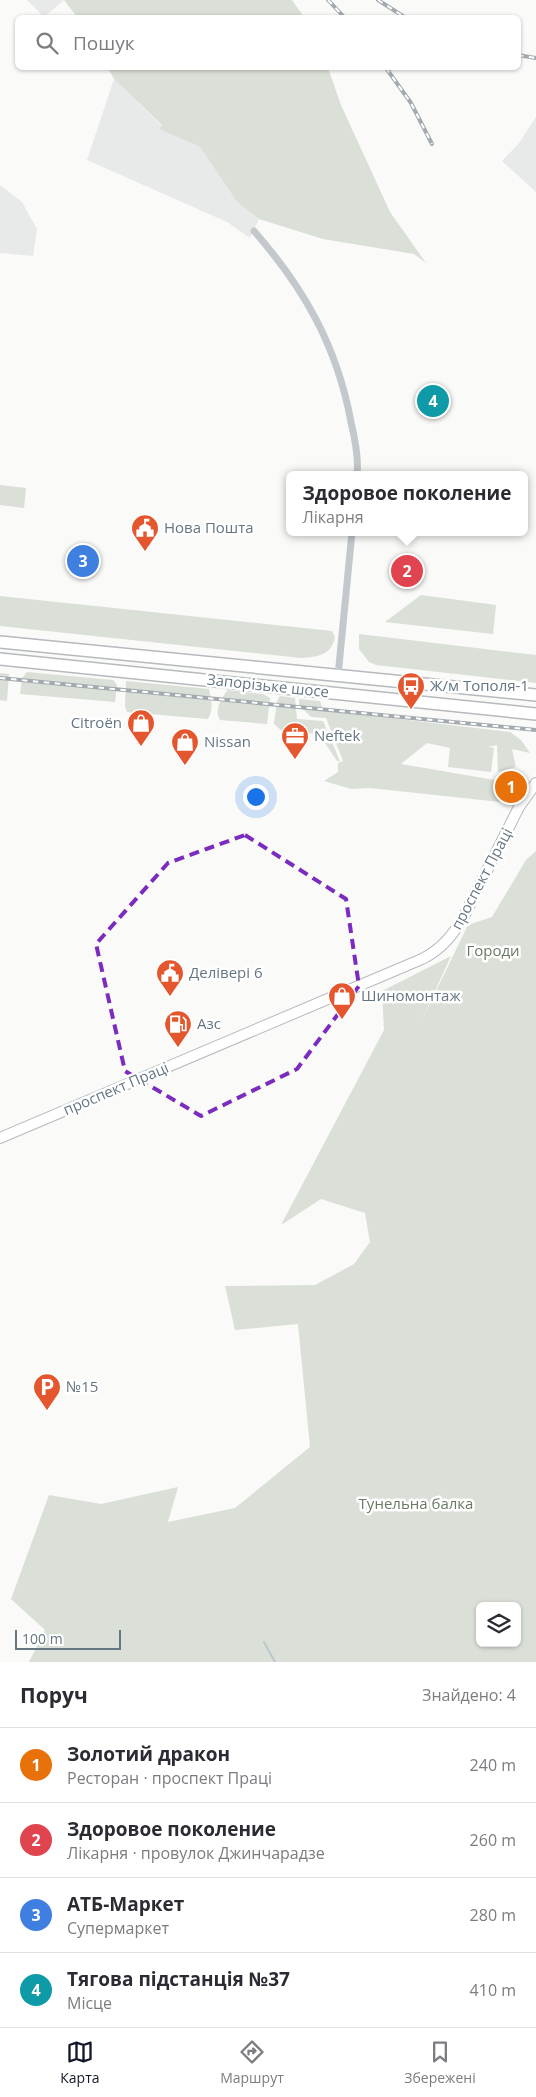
<!DOCTYPE html>
<html lang="uk">
<head>
<meta charset="utf-8">
<style>
	:root { --surface:#fff; --page:#f7f7f7; --text:#2b2b33; --muted:#7c7c81; --line:#e1e1e2; --accent:#111827 }
	body { margin:0; font-family:"Open Sans",sans-serif; background:var(--page); color:var(--text) }
	.controls { position:absolute; right:15px; bottom:15px; display:grid; overflow:hidden; border-radius:8px; box-shadow:0 1px 4px #0004 }
	.controls button { width:45px; height:45px; display:grid; place-items:center; padding:0; border:0; border-bottom:1px solid var(--line); background:var(--surface); color:var(--text); font:25px sans-serif }
	.scale { position:absolute; left:15px; bottom:12px; width:106px; box-sizing:border-box; padding-left:5px; border:2px solid #657683; border-top:0; font-size:14px; line-height:18px; white-space:nowrap; color:#657683; -webkit-text-stroke:4px #fff; paint-order:stroke }
	.you { position:absolute; left:255px; top:796px; width:18px; height:18px; margin:-12px; border:4px solid #fff; border-radius:50%; background:#1a73e8; box-shadow:0 0 0 8px #1a73e833 }
	.badge { display:grid; place-items:center; width:32px; height:32px; border-radius:50%; background:var(--accent); color:#fff; font-size:16px; font-weight:700 }
	.pin { position:absolute; translate:-50% -50%; border:2px solid #fff; box-shadow:0 1px 5px #0006 }
	.popup { position:absolute; left:286px; top:471px; width:242px; height:65px; box-sizing:border-box; display:grid; place-content:center; border-radius:8px; background:var(--surface); filter:drop-shadow(0 1px 4px #0005); font-size:16px; white-space:nowrap; color:var(--muted) }
	.popup b { font-size:19px; color:var(--text) }
	.popup::after { content:''; position:absolute; left:50%; top:100%; margin-left:-10px; border:10px solid transparent; border-top-color:var(--surface) }
	.list { margin:0; padding:0; list-style:none }
	h2 { display:flex; justify-content:space-between; align-items:center; height:65px; margin:0; padding:0 20px; font-size:21px }
	h2 small { font-size:16px; font-weight:400; color:var(--muted) }
	.list li { display:grid; grid-template-columns:32px 1fr auto; gap:15px; align-items:center; box-sizing:border-box; height:75px; padding:0 20px; border-top:1px solid var(--line) }
	.list b { display:block; font-size:19px; white-space:nowrap }
	.list p { margin:0; font-size:16px; white-space:nowrap; color:var(--muted) }
	.list em { font-size:16px; font-style:normal; color:var(--muted) }
	.icon { flex:none; width:28px; height:28px; fill:none; stroke:currentColor; stroke-width:2; stroke-linecap:round; stroke-linejoin:round }
	.map { position:relative; flex:none; width:536px; height:1662px; overflow:hidden }
	.search { position:absolute; background:var(--surface); box-shadow:0 1px 4px #0004; left:15px; right:15px; top:15px; height:55px; display:flex; align-items:center; gap:12px; box-sizing:border-box; padding:0 18px; border-radius:8px; color:var(--muted); font-size:19px }
	.sheet { height:365px; background:var(--surface) }
	nav { display:flex; justify-content:space-around; align-items:center; box-sizing:border-box; height:70px; border-top:1px solid var(--line); background:var(--surface); font-size:14px; color:var(--muted) }
	nav a { display:grid; justify-items:center; gap:2px }
	nav .on { color:var(--accent) }
	.map>svg:first-child { display:block }
</style>
</head>
<body>
<div class="map">
<svg width="536" height="1662" viewBox="0 0 536 1662">
	<rect width="100%" height="100%" fill="#fafaf8"/>
	<!-- built -->
	<g fill="#e8e9e9">
		<polygon points="27,0 64,0 44,17"/>
		<polygon points="114,79 162,126 160,129 200,147 237,202 259,219 250,238 227,222 87,160"/>
		<polygon points="536,117 536,192 502,161 519,143"/>
		<polygon points="0,185 22,202 37,229 33,256 0,253"/>
	</g>
	<!-- green -->
	<g fill="#dadfd7" fill-rule="evenodd">
		<polygon points="64,0 292,0 304,17 77,17"/>
		<polygon points="108,68 328,68 341,105 390,212 426,263 414,254 323,239 259,219 237,202 200,147 159,129 162,125 114,79"/>
		<polygon points="0,485 26,488 24,508 0,505"/>
		<polygon points="421,595 496,605 493,634 385,622"/>
		<path d="M 0,596 L 332,631 L 335,637 C 332,655 317,657 301,658 L 0,626 Z"/>
		<polygon points="359,634 536,655 536,683 376,665 369,662 359,649"/>
		<polygon points="27,672 113,680 117,685 115,702 20,694 22,678"/>
		<polygon points="0,673 9,674 7,701 0,700"/>
		<path d="M 126,681 L 209,689 C 211,699 214,710 208,719 L 127,712 L 125,706 Z"/>
		<path d="M 228,690 L 263,694 L 270,698 L 267,724 L 220,720 C 214,710 221,698 228,690 Z"/>
		<polygon points="280,696 295,698 297,719 323,721 340,761 337,761 319,734 282,731 274,724 277,701"/>
		<polygon points="299,699 320,701 323,710 510,732 521,740 530,753 512,749 516,767 498,772 497,745 488,747 494,748 491,772 448,767 450,748 427,743 401,764 501,781 500,802 370,788 351,789 324,781 338,772 338,763 343,761 326,718 311,717 299,705"/>
		<path d="M 536,851 L 536,1662 L 29,1662 L 45,1630 L 11,1599 L 49,1495 L 101,1504 L 178,1487 L 168,1522 L 235,1508 L 310,1447 L 298,1324 L 235,1330 L 225,1286 L 315,1285 L 354,1264 L 370,1242 L 365,1213 L 321,1199 L 281,1225 L 384,1030 L 382,991 L 451,956 L 420,1024 L 468,925 L 492,917 L 526,860 ZM 480,1606 L 517,1606 L 517,1643 L 480,1643 Z"/>
	</g>
	<g fill="none" stroke-linecap="round" stroke-linejoin="round">
		<!-- stream -->
		<polyline stroke="#bbc7cb" stroke-width="2" points="264,1642 275,1662"/>
		<!-- secondary casing -->
		<g stroke="#b3babf" stroke-width="12">
			<path id="secondary" d="M 0,1138 L 422,959 C 442,949 453,935 464,916 L 519,807 L 536,783"/>
		</g>
		<!-- primary casing -->
		<g stroke="#b5babe" stroke-width="14">
			<g id="primary">
				<polyline points="0,642 536,695"/>
				<polyline points="0,659 536,714"/>
			</g>
		</g>
		<!-- street -->
		<g stroke="#c3c8cc" stroke-width="7">
			<path d="M 254,231 C 304,288 337,346 351,422 C 355,439 359,458 357,475"/>
			<polyline points="338,676 352,532"/>
		</g>
		<!-- secondary -->
		<use href="#secondary" stroke="#fff" stroke-width="10"/>
		<!-- primary -->
		<use href="#primary" stroke="#fff" stroke-width="11"/>
		<!-- rail casing -->
		<g stroke="#a2aab0" stroke-width="4">
			<g id="rail">
				<polyline points="328,0 345,18"/>
				<polyline points="378,0 406,18"/>
				<polyline points="518,55 536,58"/>
				<polyline points="386,68 411,103 432,144"/>
				<polyline points="0,678 536,730"/>
			</g>
		</g>
		<!-- rail -->
		<use href="#rail" stroke="#fff" stroke-width="2" stroke-dasharray="5.5" stroke-linecap="butt"/>
	</g>
	<!-- marked area -->
	<path fill="none" stroke="#7b2cbf" stroke-width="4" stroke-dasharray="10 6" stroke-linejoin="round" d="M 245,835 L 346,899 L 359,986 L 297,1069 L 201,1116 L 125,1071 L 96,944 L 168,863 Z"/>
	<!-- icons -->
	<defs>
		<g id="civic-pin" transform="scale(1.4375)"><path d="M0 17L-7.5 6A9.5 9.5 0 1 1 7.5 6Z" fill="#e4572e" stroke="#fff"/><path d="M-.6-6.5H3V-4.5H.6V-3L4-1V1h2V6H-6V1h2V-1L-.6-3ZM-1.2 2.5V6h2.4V2.5Z" fill="#fff"/></g>
		<g id="bus-pin" transform="scale(1.4375)"><path d="M0 17L-7.5 6A9.5 9.5 0 1 1 7.5 6Z" fill="#e4572e" stroke="#fff"/><path d="M-5-6H5V4H4V6H2V4H-2V6H-4V4H-5ZM-3.5-4V0h7V-4ZM-3.5 1.2v1.5H-2V1.2ZM2 1.2v1.5H3.5V1.2Z" fill="#fff"/></g>
		<g id="shop-pin" transform="scale(1.4375)"><path d="M0 17L-7.5 6A9.5 9.5 0 1 1 7.5 6Z" fill="#e4572e" stroke="#fff"/><path d="M-5-2.5h2.3a2.7 3.5 0 0 1 5.4 0H5L5.5 6h-11ZM-1.5-2.5h3a1.5 2.3 0 0 0-3 0Z" fill="#fff"/></g>
		<g id="office-pin" transform="scale(1.4375)"><path d="M0 17L-7.5 6A9.5 9.5 0 1 1 7.5 6Z" fill="#e4572e" stroke="#fff"/><path d="M-6-3h4V-5.5h4V-3h4V5H-6ZM-1-4.5V-3h2v-1.5ZM-6 0V1H6V0Z" fill="#fff"/></g>
		<g id="fuel-pin" transform="scale(1.4375)"><path d="M0 17L-7.5 6A9.5 9.5 0 1 1 7.5 6Z" fill="#e4572e" stroke="#fff"/><path d="M-5.5-6h7V0h2V4h1.3V-2.5L3-4.5l.8-.8L6-3V5H2.5V1h-1V6h-7ZM-4.2-4.7v3.2H.2V-4.7Z" fill="#fff"/></g>
		<g id="parking-pin" transform="scale(1.4375)"><path d="M0 17L-7.5 6A9.5 9.5 0 1 1 7.5 6Z" fill="#e4572e" stroke="#fff"/><path d="M-3.5-5.5H1a3.5 3.5 0 0 1 0 7H-1V5.5H-3.5ZM-1-3.4V-.6H.8a1.4 1.4 0 0 0 0-2.8Z" fill="#fff"/></g>
	</defs>
	<g fill-rule="evenodd">
		<use href="#civic-pin" x="145" y="528"/>
		<use href="#bus-pin" x="411" y="686"/>
		<use href="#shop-pin" x="141" y="723"/>
		<use href="#office-pin" x="295" y="736"/>
		<use href="#shop-pin" x="185" y="742"/>
		<use href="#civic-pin" x="170" y="973"/>
		<use href="#shop-pin" x="342" y="996"/>
		<use href="#fuel-pin" x="178" y="1024"/>
		<use href="#parking-pin" x="47" y="1387"/>
	</g>
	<g text-anchor="middle" stroke-width="5" stroke-linejoin="round" paint-order="stroke">
		<!-- poi labels -->
		<g font-size="15" fill="#657683" stroke="#fff" text-anchor="start">
			<text x="164" y="533">Нова Пошта</text>
			<text x="430" y="691">Ж/м Тополя-1</text>
			<text x="122" y="728" text-anchor="end">Citroën</text>
			<text x="314" y="741">Neftek</text>
			<text x="204" y="747">Nissan</text>
			<text x="189" y="978">Делівері 6</text>
			<text x="361" y="1001">Шиномонтаж</text>
			<text x="197" y="1029">Азс</text>
			<text x="66" y="1392">№15</text>
		</g>
		<!-- street labels -->
		<g font-size="15" fill="#657683" stroke="#fff">
			<text transform="translate(268 686) rotate(6)" y="5">Запорізьке шосе</text>
			<text transform="translate(482 879) rotate(-62)" y="5">проспект Праці</text>
			<text transform="translate(116 1089) rotate(-23)" y="5">проспект Праці</text>
		</g>
		<!-- park labels -->
		<g font-size="15" fill="#687a64" stroke="#fff">
			<text x="493" y="956">Городи</text>
			<text x="416" y="1509">Тунельна балка</text>
		</g>
	</g>
</svg>
<div class="controls">
<button><svg class="icon" aria-label="layers" viewBox="0 0 24 24"><path d="M12 4l9 5-9 5-9-5zM3 14l9 5 9-5"/></svg></button>
</div>
<div class="scale">100 m</div>
<div class="you"></div>
<div class="pin badge" style="left:511px;top:787px;background:#e8710a">1</div>
<div class="pin badge" style="left:407px;top:571px;background:#e0444e">2</div>
<div class="popup"><b>Здоровое поколение</b>Лікарня</div>
<div class="pin badge" style="left:83px;top:561px;background:#3f7fe0">3</div>
<div class="pin badge" style="left:433px;top:401px;background:#0f9aa8">4</div>
<div class="search"><svg class="icon" aria-label="search" viewBox="0 0 24 24"><circle cx="10" cy="10" r="6"/><path d="M15 15l6 6"/></svg>Пошук</div>
</div>
<section class="sheet">
<h2>Поруч<small>Знайдено: 4</small></h2>
<ul class="list">
<li><span class="badge" style="background:#e8710a">1</span><div><b>Золотий дракон</b><p>Ресторан · проспект Праці</p></div><em>240 m</em></li>
<li><span class="badge" style="background:#e0444e">2</span><div><b>Здоровое поколение</b><p>Лікарня · провулок Джинчарадзе</p></div><em>260 m</em></li>
<li><span class="badge" style="background:#3f7fe0">3</span><div><b>АТБ-Маркет</b><p>Супермаркет</p></div><em>280 m</em></li>
<li><span class="badge" style="background:#0f9aa8">4</span><div><b>Тягова пiдстанцiя №37</b><p>Місце</p></div><em>410 m</em></li>
</ul>
</section>
<nav>
<a class="on"><svg class="icon" aria-label="map" viewBox="0 0 24 24"><path d="M3 6l6-2 6 2 6-2v14l-6 2-6-2-6 2zM9 4v14M15 6v14"/></svg>Карта</a>
<a><svg class="icon" aria-label="directions" viewBox="0 0 24 24"><path d="M12 3l9 9-9 9-9-9zM9 14v-3h6M13 9l2 2-2 2"/></svg>Маршрут</a>
<a><svg class="icon" aria-label="saved" viewBox="0 0 24 24"><path d="M7 4h10v16l-5-4-5 4z"/></svg>Збережені</a>
</nav>
</body>
</html>
